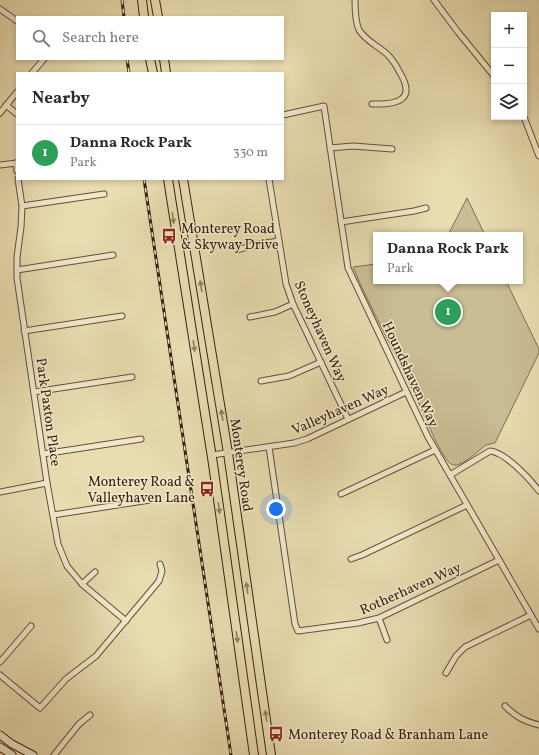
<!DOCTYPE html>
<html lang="en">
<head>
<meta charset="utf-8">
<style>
	:root { --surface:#fff; --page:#f7f7f7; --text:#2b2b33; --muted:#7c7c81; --line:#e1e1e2; --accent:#7c3aed }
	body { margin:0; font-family:Vollkorn,serif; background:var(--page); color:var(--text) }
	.controls { position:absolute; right:12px; top:12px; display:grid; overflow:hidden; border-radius:0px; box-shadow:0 2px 6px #0003 }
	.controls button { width:36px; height:36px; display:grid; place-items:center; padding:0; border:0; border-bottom:1px solid var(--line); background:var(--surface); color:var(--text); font:20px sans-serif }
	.you { position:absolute; left:276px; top:509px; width:14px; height:14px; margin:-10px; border:3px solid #fff; border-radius:50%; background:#1a73e8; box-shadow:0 0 0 6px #1a73e833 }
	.badge { display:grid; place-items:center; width:26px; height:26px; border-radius:50%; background:var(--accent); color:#fff; font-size:13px; font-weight:700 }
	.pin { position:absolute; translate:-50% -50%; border:2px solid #fff; box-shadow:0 1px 4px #0006 }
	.popup { position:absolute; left:373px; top:232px; width:150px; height:52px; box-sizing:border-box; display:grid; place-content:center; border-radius:0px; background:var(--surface); filter:drop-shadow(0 1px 3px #0005); font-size:13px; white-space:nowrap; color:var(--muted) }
	.popup b { font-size:15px; color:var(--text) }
	.popup::after { content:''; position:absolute; left:50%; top:100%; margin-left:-8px; border:8px solid transparent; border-top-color:var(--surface) }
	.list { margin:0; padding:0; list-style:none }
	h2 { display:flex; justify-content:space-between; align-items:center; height:52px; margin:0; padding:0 16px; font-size:17px }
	h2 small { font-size:13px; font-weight:400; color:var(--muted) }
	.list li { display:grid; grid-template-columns:26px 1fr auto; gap:12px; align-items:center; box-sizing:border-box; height:56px; padding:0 16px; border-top:1px solid var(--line) }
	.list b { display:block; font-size:15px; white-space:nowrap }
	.list p { margin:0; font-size:13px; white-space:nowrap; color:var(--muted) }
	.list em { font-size:13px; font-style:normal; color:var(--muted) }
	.icon { flex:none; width:22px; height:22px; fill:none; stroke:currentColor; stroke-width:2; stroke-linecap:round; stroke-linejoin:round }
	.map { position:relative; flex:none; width:539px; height:755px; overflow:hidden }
	.search { position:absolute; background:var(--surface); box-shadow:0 2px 6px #0003; left:16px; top:16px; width:268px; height:44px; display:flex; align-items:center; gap:10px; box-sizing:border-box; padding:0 14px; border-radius:0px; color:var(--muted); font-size:15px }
	.panel { position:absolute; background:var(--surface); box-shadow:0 2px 6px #0003; left:16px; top:72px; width:268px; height:108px; border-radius:0px }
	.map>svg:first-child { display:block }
</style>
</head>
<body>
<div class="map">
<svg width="539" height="755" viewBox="0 0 539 755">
	<rect width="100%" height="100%" fill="#e8dcb0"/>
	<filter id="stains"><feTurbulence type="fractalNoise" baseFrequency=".005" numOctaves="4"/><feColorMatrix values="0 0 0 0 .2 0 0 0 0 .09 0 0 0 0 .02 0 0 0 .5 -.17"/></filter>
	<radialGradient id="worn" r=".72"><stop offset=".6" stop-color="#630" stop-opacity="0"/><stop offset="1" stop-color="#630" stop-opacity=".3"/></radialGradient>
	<!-- green -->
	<g fill="#cabc94" stroke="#826e51">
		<polygon points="467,198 485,235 448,235"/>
		<path d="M 376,264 L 376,281 L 506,281 L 539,349 L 539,353 L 495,443 C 492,444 489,444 486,445 C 479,450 462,467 453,465 C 444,463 428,424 424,415 C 403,365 374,318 353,267 Z"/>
	</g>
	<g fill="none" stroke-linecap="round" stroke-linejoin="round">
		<!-- street casing -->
		<g stroke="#664f36" stroke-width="7">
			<g id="street">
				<path d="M 355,0 C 355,10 355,21 359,30 C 366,41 378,46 387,54 C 392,59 396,65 399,71 C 417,100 398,105 372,104"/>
				<polyline points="434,0 458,32 494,76"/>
				<polyline points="0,9 17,21"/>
				<polyline points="32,73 44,59"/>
				<polyline points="6,105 17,114"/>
				<polyline points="0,113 17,92"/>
				<polyline points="283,115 324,106 348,268 428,437 539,629"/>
				<polyline points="524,117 539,156"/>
				<polyline points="330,148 353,146 392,149"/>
				<polyline points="16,163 17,171"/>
				<polyline points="0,165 17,163"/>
				<polyline points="18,179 22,206 21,227 17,257 17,278 47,483 58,544 67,566 82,584 126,621"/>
				<polyline points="269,179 286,284 293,304 348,419"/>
				<polyline points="22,206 104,194"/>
				<polyline points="341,222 414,211 426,208"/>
				<polyline points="238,250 253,245 279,241"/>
				<polyline points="17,270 113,255"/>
				<polyline points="250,317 275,312 293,304"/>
				<polyline points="24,331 122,316"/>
				<polyline points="261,381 289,376 321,362"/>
				<polyline points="34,392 132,377"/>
				<polyline points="269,447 295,624 298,631 358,623 379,618 499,560"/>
				<polyline points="43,454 141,439"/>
				<polyline points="212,455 294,443 307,439 406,392"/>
				<path d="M 450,475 L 490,451 C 505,452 530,479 539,491"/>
				<polyline points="0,492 47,483"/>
				<polyline points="341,494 435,450"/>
				<polyline points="53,515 150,500"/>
				<polyline points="351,559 362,555 467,505"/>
				<polyline points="82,584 95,572"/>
				<polyline points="379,618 387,640"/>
				<polyline points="0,662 31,626"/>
				<polyline points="446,673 456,656 465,647 531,615"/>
				<polyline points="0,675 40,708 66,679 96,656 159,581 162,571 160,564"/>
				<path d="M 505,706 C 516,717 524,721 539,725"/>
				<polyline points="54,755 79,724 90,715"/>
			</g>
		</g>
		<!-- secondary casing -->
		<g stroke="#3a200e" stroke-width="9">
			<g id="secondary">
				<polyline points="0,735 12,744 33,755"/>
				<polyline points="0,747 12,755"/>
			</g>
		</g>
		<!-- primary casing -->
		<g stroke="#3a200e" stroke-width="10">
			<g id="primary">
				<polyline points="142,0 144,17"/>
				<polyline points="155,0 158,17"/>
				<polyline points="150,59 153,73"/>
				<polyline points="164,59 166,73"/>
				<polyline points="168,179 213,464 254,755"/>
				<polyline points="183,179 228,453 271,755"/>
			</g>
		</g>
		<!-- street -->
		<use href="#street" stroke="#f0e8cc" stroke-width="5"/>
		<!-- secondary -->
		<use href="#secondary" stroke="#f0e8cc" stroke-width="7"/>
		<!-- primary -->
		<use href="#primary" stroke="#e8dcb0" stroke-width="8"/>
		<!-- rail casing -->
		<g stroke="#3a200e" stroke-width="3">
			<g id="rail">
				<polyline points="122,0 124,17"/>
				<polyline points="127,59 129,73"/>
				<polyline points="144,179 231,755"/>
			</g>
		</g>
		<!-- rail -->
		<use href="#rail" stroke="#f0e8cc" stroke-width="1.5" stroke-dasharray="4.5" stroke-linecap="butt"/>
	</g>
	<!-- one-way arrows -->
	<defs><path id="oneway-solid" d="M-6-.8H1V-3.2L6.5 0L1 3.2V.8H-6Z"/></defs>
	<g fill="#917e5f">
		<use href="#oneway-solid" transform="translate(173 218) rotate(82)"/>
		<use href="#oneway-solid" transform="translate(201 286) rotate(-99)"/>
		<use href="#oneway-solid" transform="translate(194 346) rotate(81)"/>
		<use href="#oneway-solid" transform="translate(222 415) rotate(-99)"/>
		<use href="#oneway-solid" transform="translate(219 508) rotate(82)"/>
		<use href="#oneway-solid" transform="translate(247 588) rotate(-98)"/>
		<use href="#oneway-solid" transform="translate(237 637) rotate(82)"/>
		<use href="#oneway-solid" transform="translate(266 716) rotate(-98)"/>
	</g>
	<!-- icons -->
	<defs>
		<g id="bus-bare" transform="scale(1.2)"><path d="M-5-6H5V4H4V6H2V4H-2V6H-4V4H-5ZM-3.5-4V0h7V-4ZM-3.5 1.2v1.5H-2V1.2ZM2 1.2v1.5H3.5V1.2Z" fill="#8f2418" stroke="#f0e8cc" stroke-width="2.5" paint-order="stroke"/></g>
	</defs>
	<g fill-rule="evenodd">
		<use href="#bus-bare" x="169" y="236"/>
		<use href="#bus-bare" x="207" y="489"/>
		<use href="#bus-bare" x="276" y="734"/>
	</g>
	<g text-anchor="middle" stroke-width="3" stroke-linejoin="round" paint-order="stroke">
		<!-- poi labels -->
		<g font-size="14" fill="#3a200e" stroke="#f0e8cc" text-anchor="start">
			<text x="181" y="233">Monterey Road<tspan x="181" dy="16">&amp; Skyway Drive</tspan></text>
			<text x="195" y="486" text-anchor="end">Monterey Road &amp;<tspan x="195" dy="16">Valleyhaven Lane</tspan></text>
			<text x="288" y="739">Monterey Road &amp; Branham Lane</text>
		</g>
		<!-- street labels -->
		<g font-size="14" fill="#3a200e" stroke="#f0e8cc">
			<text transform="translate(321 331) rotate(66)" y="5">Stoneyhaven Way</text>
			<text transform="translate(411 374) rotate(65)" y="5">Houndshaven Way</text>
			<text transform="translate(340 409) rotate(-24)" y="5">Valleyhaven Way</text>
			<text transform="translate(49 412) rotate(82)" y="5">Park Paxton Place</text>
			<text transform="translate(242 465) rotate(82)" y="5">Monterey Road</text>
			<text transform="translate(410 588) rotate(-24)" y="5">Rotherhaven Way</text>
		</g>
	</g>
	<rect width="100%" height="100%" filter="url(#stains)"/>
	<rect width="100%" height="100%" fill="url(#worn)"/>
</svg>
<div class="controls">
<button>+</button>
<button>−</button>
<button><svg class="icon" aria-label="layers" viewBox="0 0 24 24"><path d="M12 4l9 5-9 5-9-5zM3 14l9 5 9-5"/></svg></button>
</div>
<div class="you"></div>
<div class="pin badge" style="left:448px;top:312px;background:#2e9e5b">1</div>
<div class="popup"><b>Danna Rock Park</b>Park</div>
<div class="search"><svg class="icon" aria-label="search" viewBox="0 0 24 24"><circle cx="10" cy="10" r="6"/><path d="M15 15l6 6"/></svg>Search here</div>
<section class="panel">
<h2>Nearby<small></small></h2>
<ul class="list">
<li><span class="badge" style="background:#2e9e5b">1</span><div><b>Danna Rock Park</b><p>Park</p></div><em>330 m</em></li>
</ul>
</section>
</div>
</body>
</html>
